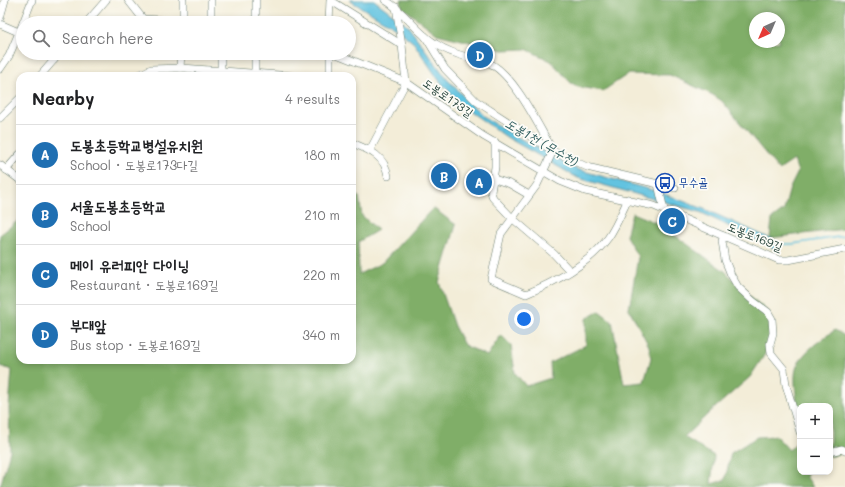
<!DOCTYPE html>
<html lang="en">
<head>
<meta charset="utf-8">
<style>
	:root { --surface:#fff; --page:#f2f2f2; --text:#202124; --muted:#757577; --line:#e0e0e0; --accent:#1f6fb2 }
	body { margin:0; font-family:Mali,"Poor Story",sans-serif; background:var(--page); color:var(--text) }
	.controls { position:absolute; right:12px; bottom:12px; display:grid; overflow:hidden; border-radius:8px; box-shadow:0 2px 6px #0003 }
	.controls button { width:36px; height:36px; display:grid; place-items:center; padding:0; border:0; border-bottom:1px solid var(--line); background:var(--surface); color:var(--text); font:20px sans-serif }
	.compass { position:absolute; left:749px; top:12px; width:36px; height:36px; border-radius:50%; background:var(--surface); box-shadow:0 2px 6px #0003; rotate:224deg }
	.you { position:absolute; left:524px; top:319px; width:14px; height:14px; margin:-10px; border:3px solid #fff; border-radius:50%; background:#1a73e8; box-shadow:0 0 0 6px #1a73e833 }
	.badge { display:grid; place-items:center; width:26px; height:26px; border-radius:50%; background:var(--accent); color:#fff; font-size:13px; font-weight:700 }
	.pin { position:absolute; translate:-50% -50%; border:2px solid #fff; box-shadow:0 1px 4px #0006 }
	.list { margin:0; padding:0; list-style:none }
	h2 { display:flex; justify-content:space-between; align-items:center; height:52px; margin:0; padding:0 16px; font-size:17px }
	h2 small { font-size:13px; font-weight:400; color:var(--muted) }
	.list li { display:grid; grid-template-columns:26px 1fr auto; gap:12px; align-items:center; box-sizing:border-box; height:60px; padding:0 16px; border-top:1px solid var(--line) }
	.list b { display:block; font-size:15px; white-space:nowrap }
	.list p { margin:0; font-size:13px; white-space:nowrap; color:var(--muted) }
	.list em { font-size:13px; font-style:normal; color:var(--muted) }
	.icon { flex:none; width:22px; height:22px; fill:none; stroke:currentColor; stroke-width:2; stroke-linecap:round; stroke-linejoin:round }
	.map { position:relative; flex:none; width:845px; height:487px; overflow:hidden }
	.search { position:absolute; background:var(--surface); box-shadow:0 2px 6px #0003; left:16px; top:16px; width:340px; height:44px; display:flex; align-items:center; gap:10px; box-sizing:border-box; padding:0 14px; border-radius:22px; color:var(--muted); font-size:15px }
	.panel { position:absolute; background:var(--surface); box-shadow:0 2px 6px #0003; left:16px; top:72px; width:340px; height:292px; border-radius:12px }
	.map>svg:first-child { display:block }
</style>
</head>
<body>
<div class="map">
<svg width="845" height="487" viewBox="0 0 845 487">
	<rect width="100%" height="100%" fill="#fdfcf7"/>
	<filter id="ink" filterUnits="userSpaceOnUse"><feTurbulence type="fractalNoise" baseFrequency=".025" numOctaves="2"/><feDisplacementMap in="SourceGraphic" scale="8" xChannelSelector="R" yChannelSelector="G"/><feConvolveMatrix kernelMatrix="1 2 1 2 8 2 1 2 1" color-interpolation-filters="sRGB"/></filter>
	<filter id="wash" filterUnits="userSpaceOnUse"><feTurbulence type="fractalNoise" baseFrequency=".012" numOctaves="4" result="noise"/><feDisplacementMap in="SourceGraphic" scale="16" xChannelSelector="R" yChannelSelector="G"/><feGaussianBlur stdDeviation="0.9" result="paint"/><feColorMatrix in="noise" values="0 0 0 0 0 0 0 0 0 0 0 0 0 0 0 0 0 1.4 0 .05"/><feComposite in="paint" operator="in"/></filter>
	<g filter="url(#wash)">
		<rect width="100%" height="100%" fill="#f3edd8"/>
		<!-- forest -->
		<g fill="#80ae67" stroke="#50764e" fill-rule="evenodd">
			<path d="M 401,0 L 845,0 L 845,229 L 770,238 L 772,219 L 784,210 L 790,188 L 798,172 L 794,160 L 779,170 L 722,101 L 713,95 L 670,75 L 628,74 L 603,91 L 578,87 L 571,83 L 551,61 L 526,49 L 503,50 L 437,34 L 402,7 ZM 755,18 L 779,18 L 779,42 L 755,42 Z"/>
			<polygon points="352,194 359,197 362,216 378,230 358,242 359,274 382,263 433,208 456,225 439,282 454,326 464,345 487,356 501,335 511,345 515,373 526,386 551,378 550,363 586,345 586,319 599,311 612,321 624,384 644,382 651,358 649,346 629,309 638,257 626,236 632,213 659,224 726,272 747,293 768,312 772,329 767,351 750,377 710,412 684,437 714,456 711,484 725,480 731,453 757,437 776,436 789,450 800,439 800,472 808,472 806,476 813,487 0,487 10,451 9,407 12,370 0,366 0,235 20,219 20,360 352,360"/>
			<path d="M 835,330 L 845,336 L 845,451 L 830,457 L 830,406 L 800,406 L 800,416 C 797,405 792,376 797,366 C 804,350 821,340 835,330 Z"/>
		</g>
		<!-- water -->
		<polygon fill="#62c3e0" stroke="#40808a" points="349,0 374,0 407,25 447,79 469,102 484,117 510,133 576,169 659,192 704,209 778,242 777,250 700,212 578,178 508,138 462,106 438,79 414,43 394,27"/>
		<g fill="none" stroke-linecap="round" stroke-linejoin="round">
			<!-- stream -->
			<polyline stroke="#62c3e0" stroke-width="1.5" points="777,244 792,244 845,236"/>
		</g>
	</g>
	<g filter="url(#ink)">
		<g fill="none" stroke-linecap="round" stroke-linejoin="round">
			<!-- minor casing -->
			<g stroke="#697b6d" stroke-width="8">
				<g id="minor">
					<polyline points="128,0 143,19 218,23"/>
					<polyline points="211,0 211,23"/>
					<path d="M 385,0 C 405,11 416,33 436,44 C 445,50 456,54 467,57 C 474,59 481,59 487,62 C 513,72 538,125 552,149"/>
					<polyline points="396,7 402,45"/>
					<polyline points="0,18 5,0"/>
					<polyline points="23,23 32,0"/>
					<polyline points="86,23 106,0"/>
					<polyline points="183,23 183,0"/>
					<polyline points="256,23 256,0"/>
					<polyline points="329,23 330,0 402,45 406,82 370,150"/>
					<polyline points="0,24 23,34"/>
					<polyline points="425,36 445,69 476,101 553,151 587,167 675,188"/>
					<polyline points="46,53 54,60"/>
					<polyline points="255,53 255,73"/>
					<polyline points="334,53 406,82 483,136 560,181 585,191 654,206 779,260 788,260 845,249"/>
					<polyline points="180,68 181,53"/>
					<polyline points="0,69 9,56 23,23"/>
					<polyline points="221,70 221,53"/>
					<polyline points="40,76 60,53"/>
					<polyline points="137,76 151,69 182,68 293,76"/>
					<polyline points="330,76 330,53"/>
					<polyline points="0,118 20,98"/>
					<polyline points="495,142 495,167 491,192 493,198 512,218 554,254 570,271"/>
					<path d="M 352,143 C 370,150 385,156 388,176"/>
					<path d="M 553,151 L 537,185 L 501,234 L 491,279 L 526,294 C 555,282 589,264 608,238 C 616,227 622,212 628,199"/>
					<polyline points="0,165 20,180"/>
					<polyline points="6,170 20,154"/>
					<polyline points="494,179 510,184 529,195"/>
					<polyline points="658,184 664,210"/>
					<polyline points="724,236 722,241 725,260 731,275 738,287 753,301 768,312 772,319 773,333 770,344 771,353 784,369 786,385 800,432"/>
					<polyline points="830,452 842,449 845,451"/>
				</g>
			</g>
			<!-- minor -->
			<use href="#minor" stroke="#fff" stroke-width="7"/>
		</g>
	</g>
	<!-- icons -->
	<defs>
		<g id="bus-ring" transform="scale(1)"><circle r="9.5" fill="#fdfcf7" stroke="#1a4fb4" stroke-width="1.5"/><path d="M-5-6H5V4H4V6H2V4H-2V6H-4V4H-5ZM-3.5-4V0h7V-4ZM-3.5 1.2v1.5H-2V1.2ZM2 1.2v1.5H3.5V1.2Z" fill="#1a4fb4"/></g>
	</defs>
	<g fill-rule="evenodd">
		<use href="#bus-ring" x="665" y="183"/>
	</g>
	<g text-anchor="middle" stroke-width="3.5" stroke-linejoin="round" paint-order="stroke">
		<!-- street labels -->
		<g font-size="12" fill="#1f3d34" stroke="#fdfcf7">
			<text transform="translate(448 98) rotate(35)" y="4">도봉로173길</text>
			<text transform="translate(755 237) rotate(22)" y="4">도봉로169길</text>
		</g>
		<!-- transit labels -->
		<g font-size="12" fill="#164399" stroke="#fdfcf7" text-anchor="start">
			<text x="679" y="187">무수골</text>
		</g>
		<!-- water labels -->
		<g font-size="13" font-style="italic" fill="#305e5f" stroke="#fdfcf7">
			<text transform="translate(542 142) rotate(30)" y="5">도봉1천 (무수천)</text>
		</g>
	</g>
</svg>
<div class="controls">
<button>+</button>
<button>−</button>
</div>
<svg class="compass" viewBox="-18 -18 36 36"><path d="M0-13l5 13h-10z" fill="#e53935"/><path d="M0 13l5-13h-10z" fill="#757577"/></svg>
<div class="you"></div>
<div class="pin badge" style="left:479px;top:182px">A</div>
<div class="pin badge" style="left:444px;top:176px">B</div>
<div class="pin badge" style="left:672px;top:221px">C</div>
<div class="pin badge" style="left:480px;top:55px">D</div>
<div class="search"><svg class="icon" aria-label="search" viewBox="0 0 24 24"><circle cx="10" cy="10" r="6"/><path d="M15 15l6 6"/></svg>Search here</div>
<section class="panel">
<h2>Nearby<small>4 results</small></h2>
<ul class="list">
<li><span class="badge">A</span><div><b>도봉초등학교병설유치원</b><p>School · 도봉로173다길</p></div><em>180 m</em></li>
<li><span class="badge">B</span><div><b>서울도봉초등학교</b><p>School</p></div><em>210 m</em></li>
<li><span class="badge">C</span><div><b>메이 유러피안 다이닝</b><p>Restaurant · 도봉로169길</p></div><em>220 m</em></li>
<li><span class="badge">D</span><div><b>부대앞</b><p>Bus stop · 도봉로169길</p></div><em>340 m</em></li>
</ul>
</section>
</div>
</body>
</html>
